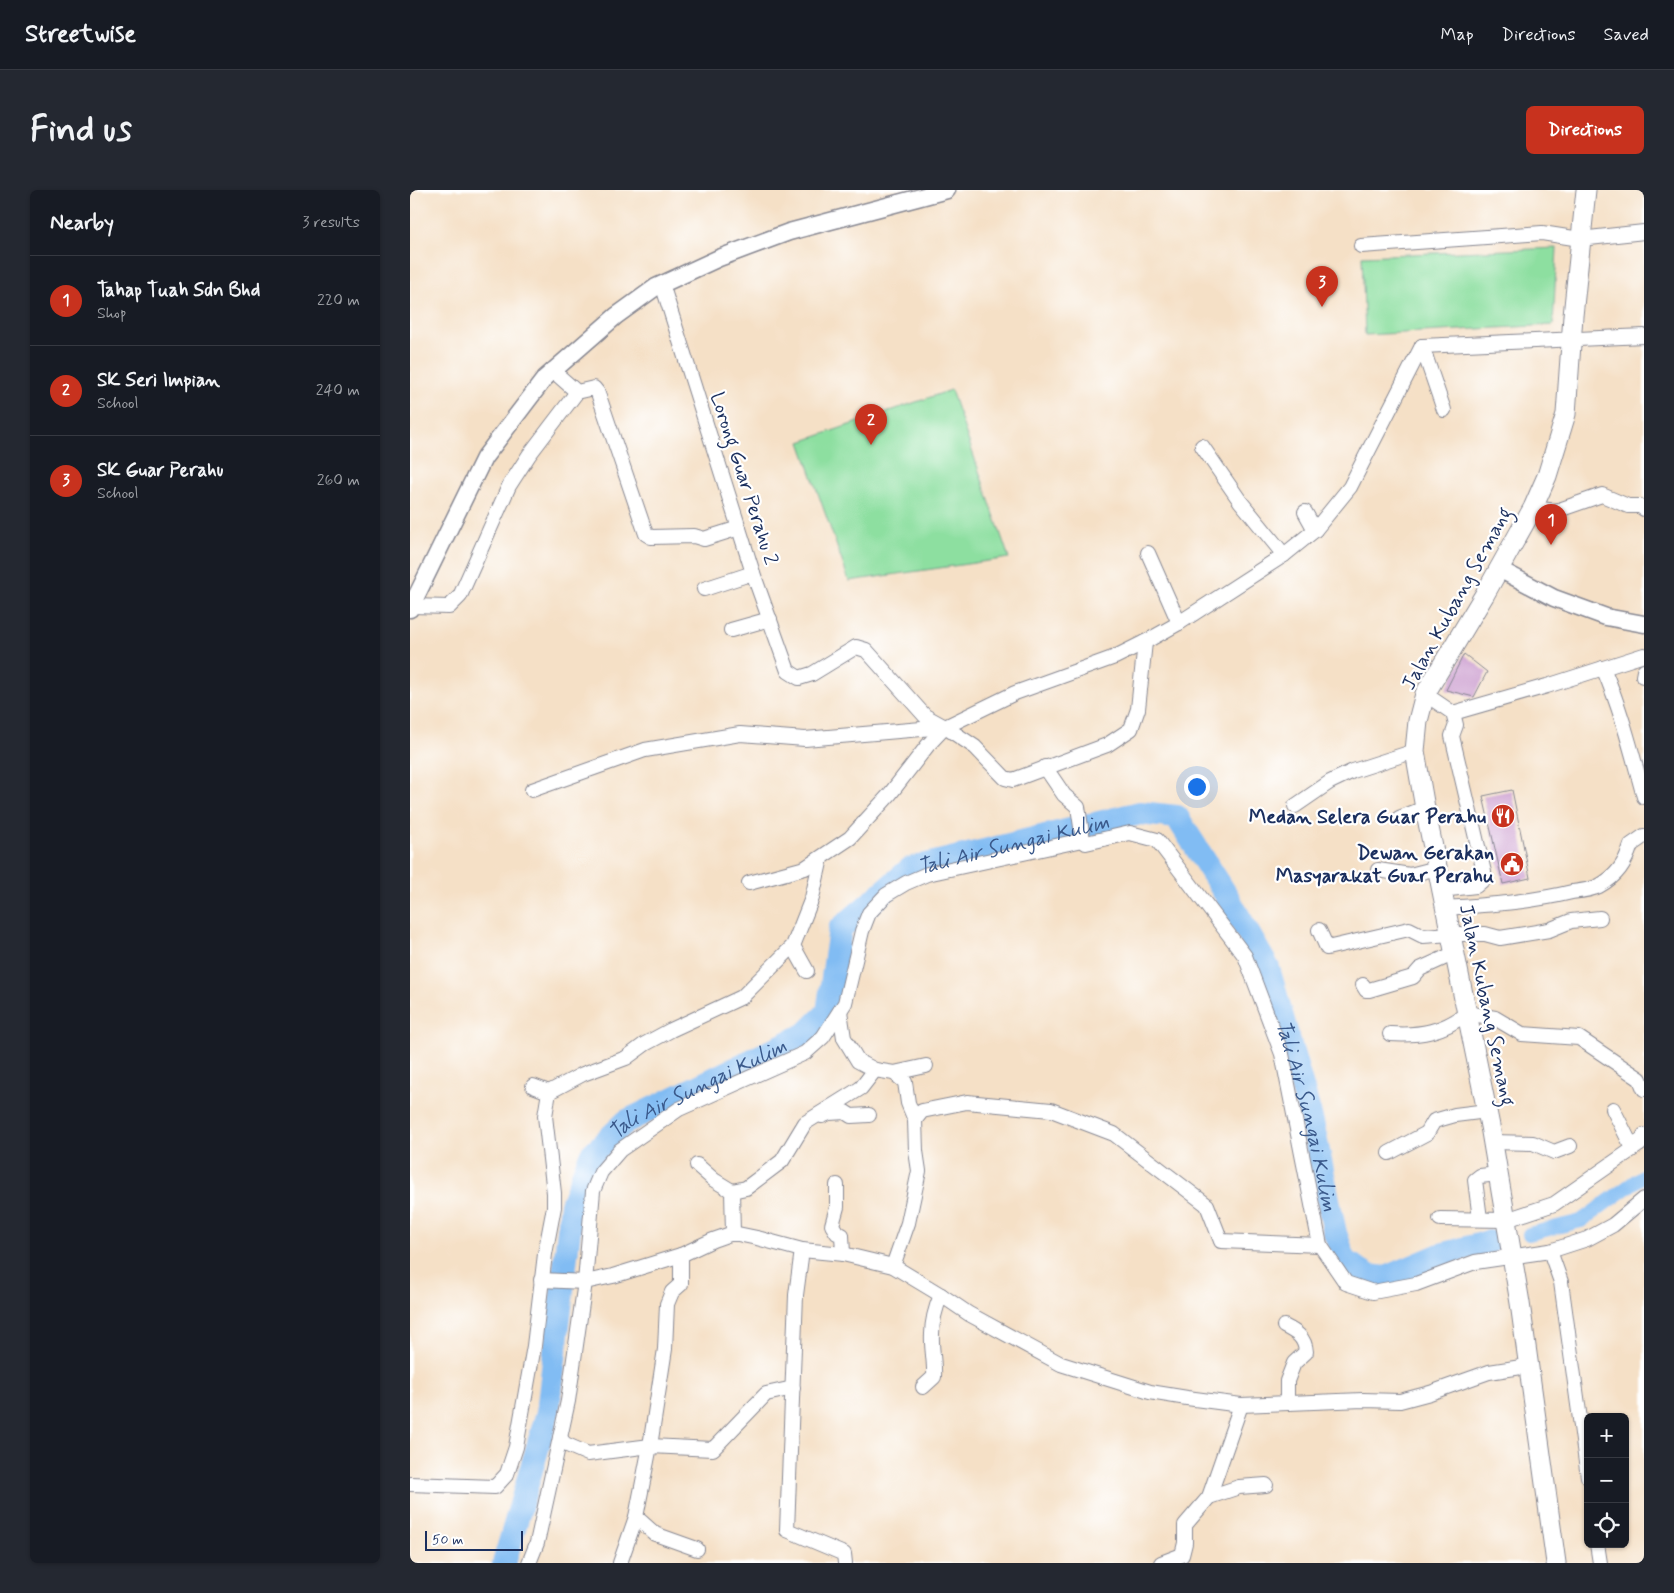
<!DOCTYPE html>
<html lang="en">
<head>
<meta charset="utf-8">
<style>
	:root { --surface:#171b24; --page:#242831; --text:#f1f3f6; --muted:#9ea1a6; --line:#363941; --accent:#c8321e }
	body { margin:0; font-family:Mynerve,sans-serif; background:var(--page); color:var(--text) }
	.controls { position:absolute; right:15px; bottom:15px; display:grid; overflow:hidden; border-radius:8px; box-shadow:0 1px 4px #0004 }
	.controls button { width:45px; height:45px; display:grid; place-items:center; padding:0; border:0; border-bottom:1px solid var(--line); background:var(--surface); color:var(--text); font:25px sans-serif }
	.scale { position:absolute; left:15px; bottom:12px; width:98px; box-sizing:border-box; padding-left:5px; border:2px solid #1b2f5e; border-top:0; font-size:14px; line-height:18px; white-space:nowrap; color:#1b2f5e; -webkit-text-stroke:4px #fff; paint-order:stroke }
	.you { position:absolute; left:786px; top:596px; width:18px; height:18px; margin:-12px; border:4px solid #fff; border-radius:50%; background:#1a73e8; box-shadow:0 0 0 8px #1a73e833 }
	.badge { display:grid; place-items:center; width:32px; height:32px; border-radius:50%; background:var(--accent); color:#fff; font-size:16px; font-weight:700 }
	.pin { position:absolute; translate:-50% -41px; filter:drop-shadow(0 1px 2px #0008) }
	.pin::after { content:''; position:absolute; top:26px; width:18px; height:15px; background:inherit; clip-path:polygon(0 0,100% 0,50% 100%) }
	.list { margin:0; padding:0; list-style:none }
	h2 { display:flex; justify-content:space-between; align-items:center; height:65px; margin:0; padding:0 20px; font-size:21px }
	h2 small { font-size:16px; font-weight:400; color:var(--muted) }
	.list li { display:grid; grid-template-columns:32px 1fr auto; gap:15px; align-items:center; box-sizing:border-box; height:90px; padding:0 20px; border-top:1px solid var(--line) }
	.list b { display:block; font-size:19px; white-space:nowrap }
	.list p { margin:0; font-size:16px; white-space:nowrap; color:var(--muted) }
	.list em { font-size:16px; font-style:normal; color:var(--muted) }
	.icon { flex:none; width:28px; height:28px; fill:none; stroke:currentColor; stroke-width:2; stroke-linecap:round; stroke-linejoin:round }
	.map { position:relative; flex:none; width:1234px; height:1373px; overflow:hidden; border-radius:8px }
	header { display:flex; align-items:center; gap:30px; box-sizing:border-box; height:70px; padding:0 25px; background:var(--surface); border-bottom:1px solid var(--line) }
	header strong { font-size:24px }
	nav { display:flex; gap:28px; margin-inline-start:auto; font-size:18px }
	.intro { display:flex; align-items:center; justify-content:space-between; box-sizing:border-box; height:120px; padding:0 30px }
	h1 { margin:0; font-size:35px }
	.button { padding:12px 22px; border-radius:8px; background:var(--accent); color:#fff; font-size:18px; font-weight:700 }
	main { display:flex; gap:30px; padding:0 30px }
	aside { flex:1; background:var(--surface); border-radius:8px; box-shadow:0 1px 4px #0004 }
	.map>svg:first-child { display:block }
</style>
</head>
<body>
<header>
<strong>Streetwise</strong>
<nav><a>Map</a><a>Directions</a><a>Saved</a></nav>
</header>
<div class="intro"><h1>Find us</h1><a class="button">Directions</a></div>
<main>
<aside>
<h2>Nearby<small>3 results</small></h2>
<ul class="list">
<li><span class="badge">1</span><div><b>Tahap Tuah Sdn Bhd</b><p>Shop</p></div><em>220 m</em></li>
<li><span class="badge">2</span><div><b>SK Seri Impian</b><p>School</p></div><em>240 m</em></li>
<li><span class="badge">3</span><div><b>SK Guar Perahu</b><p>School</p></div><em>260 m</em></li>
</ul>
</aside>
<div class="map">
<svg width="1234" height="1373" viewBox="0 0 1234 1373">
	<rect width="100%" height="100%" fill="#fff"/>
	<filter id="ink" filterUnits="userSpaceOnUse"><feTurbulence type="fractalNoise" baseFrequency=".02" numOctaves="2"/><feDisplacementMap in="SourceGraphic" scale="10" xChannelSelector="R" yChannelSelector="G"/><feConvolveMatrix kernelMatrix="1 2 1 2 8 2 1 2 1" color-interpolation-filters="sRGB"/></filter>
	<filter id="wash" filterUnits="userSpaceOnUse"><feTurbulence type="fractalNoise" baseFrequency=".0096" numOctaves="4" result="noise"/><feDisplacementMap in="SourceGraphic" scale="20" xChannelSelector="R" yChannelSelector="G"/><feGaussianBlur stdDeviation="1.12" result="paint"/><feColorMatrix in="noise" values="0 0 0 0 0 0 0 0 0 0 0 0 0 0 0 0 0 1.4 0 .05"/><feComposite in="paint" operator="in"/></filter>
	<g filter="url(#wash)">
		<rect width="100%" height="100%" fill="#f5e0c6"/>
		<!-- green -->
		<g fill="#8ddfa0" stroke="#54877f">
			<polygon points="1147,58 1143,135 955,145 952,66"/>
			<polygon points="541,200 599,368 439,391 390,252"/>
		</g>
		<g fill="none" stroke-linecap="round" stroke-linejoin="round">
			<!-- canal -->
			<polyline stroke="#81bcf3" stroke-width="14" points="1119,1044 1171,1031 1234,985"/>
			<!-- river -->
			<path stroke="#81bcf3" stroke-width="24" id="s1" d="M 94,1373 L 138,1222 L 162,1014 L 181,965 L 217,931 L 396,844 L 418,822 L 430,739 L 500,679 L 730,623 L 767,627 L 818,708 L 858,778 L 902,932 L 925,1043 L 935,1071 L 959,1086 L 976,1088 L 1030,1065 L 1079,1052"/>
		</g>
		<g id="blocks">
			<!-- building -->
			<g fill="#c48fc8">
				<polygon points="1054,464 1077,482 1064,507 1036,500"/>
				<polygon points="1102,600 1120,688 1093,694 1073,606"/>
			</g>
		</g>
	</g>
	<g filter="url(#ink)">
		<use href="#blocks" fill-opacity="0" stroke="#888892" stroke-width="1"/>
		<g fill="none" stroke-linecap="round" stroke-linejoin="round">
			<!-- minor casing -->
			<g stroke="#888892" stroke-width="16">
				<g id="minor">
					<polyline points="951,56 1132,43 1170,49 1234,42"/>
					<polyline points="252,94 343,383 378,481 389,488 402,484 446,457 456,460 515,526 535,537 565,557 595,588 603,590 697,555 721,539 728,519 735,452"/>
					<polyline points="1012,156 1234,146"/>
					<polyline points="1012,156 1034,220"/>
					<polyline points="142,180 167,202 184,198 188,203 236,344 241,347 284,346 294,349 329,338"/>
					<polyline points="792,256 830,311 874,365"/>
					<polyline points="1123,318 1146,321 1192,305 1218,316 1230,316 1234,319"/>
					<polyline points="895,322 905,340"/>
					<polyline points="738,363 769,433"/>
					<polyline points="294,399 343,383"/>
					<polyline points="2,416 39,417 50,406 99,296 119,265 167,202"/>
					<polyline points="321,440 360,429"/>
					<path d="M 1193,478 C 1211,519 1222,563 1234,607"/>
					<polyline points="1233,486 1234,481"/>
					<polyline points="1015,504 1043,523 1046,535 1042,546 1074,682 1074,689 1066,696 1031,700"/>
					<polyline points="1043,523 1137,496 1234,465"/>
					<polyline points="122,600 235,560 330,544 395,549 535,537 605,503 705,467 735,452 769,433 874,365 905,340 940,297 1012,156"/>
					<polyline points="885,616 920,592 943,581 1005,561"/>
					<polyline points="989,628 1015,618"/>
					<polyline points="673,650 676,653 720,643 747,650 835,766 872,864 910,1055 936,1093 963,1102 1006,1094 1065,1072 1140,1061 1177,1049 1203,1035 1234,1009"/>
					<polyline points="968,680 1000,685 1027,678"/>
					<polyline points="339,693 395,678 440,648 480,604 518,555 535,537"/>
					<path d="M 1035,718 C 1078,715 1121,712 1162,702 C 1171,701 1181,700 1189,696 C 1207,686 1215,674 1221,655 L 1234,646"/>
					<polyline points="909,740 917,758 999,739 1013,746 1041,744 1075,744 1090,748 1139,740 1161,731 1190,728"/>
					<polyline points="383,756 397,781"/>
					<polyline points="953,795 956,800 959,800 1003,787 1010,779 1045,763"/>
					<polyline points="430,821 434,848 448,871 465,880 484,883 495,892 498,913 505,930 506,961 509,981 498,1033 483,1076"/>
					<path d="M 980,844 C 1010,846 1033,842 1057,823 L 1085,828 L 1112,844 L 1169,848 L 1230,889 L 1234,899"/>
					<polyline points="484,883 516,876"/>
					<polyline points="123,896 139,902"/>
					<polyline points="1203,919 1219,951 1230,954"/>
					<polyline points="412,926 419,923 435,922 441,926 459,925"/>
					<polyline points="505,930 512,921 557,912 641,920 704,944 797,1015 811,1051 910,1055"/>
					<polyline points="1083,952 1123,953 1144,962 1160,956"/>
					<polyline points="979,963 1017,943 1024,931 1045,925 1077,921"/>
					<polyline points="287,975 304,990 322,1001 323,1043"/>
					<polyline points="427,995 427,1017 422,1035 427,1043 432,1045 433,1064"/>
					<polyline points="322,1001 336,998 372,971 395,933 451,898 465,880"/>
					<polyline points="1030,1029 1096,1030 1144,1014 1230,954 1234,945"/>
					<polyline points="1070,1029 1065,990 1070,986 1088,984"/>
					<polyline points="392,1060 386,1105 377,1340 434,1364 435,1373"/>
					<polyline points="1140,1061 1151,1092 1178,1287"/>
					<polyline points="131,1090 175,1092 203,1086 271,1065 303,1050 323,1043 347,1048 392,1060 433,1064 483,1076 531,1105 559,1124 651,1174 740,1202 777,1208 831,1215 953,1210 990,1211 1020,1203 1079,1182 1118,1176"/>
					<path d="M 874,1136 C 886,1142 895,1147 896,1162 L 884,1173 L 877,1191 L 877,1213"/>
					<path d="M 513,1197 L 524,1187 C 525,1172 521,1158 522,1144 C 522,1130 526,1117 531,1105"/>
					<polyline points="150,1248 155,1254 178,1264 240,1256 303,1259 356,1204 383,1198"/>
					<polyline points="0,1294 85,1297 97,1284 106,1257 124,1156 135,1064 144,1017 144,1003 135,926 139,902 173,884 216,868 235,854 261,840 332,807 383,756 402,708 411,668"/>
					<polyline points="799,1307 831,1215"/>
					<polyline points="226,1327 245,1344 287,1359"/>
					<polyline points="1187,1354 1190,1373"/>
					<polyline points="119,1373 127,1353 158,1211 175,1092 183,1001 191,982 210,960 269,919 395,863 413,847 435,813 452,741 459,723 476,705 496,693 517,684 673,650 668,617 654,605 635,577"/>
					<polyline points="210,1373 226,1327 240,1256 255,1159 257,1114 262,1102 271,1094 271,1065"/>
					<polyline points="751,1373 772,1365 775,1353 775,1335 799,1307 829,1297 856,1295"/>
				</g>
			</g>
			<!-- tertiary casing -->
			<g stroke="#888892" stroke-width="19">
				<g id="tertiary">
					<polyline points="1089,379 1144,408 1196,427 1234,434"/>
					<polyline points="0,419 74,268 135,188 206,126 246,97 309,68 379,42 537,0"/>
				</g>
			</g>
			<!-- secondary casing -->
			<g stroke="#888892" stroke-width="21">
				<polyline id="secondary" points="1146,1373 1110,1113 1080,936 1015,618 1005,561 1008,531 1015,504 1075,404 1123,318 1137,286 1156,224 1163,126 1176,0"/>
			</g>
			<!-- minor -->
			<use href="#minor" stroke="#fff" stroke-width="14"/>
			<!-- tertiary -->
			<use href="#tertiary" stroke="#fff" stroke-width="16"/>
			<!-- secondary -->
			<use href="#secondary" stroke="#fff" stroke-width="19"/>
		</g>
	</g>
	<!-- icons -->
	<defs>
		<g id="restaurant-disc" transform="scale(1.25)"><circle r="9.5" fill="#c8321e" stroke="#fff"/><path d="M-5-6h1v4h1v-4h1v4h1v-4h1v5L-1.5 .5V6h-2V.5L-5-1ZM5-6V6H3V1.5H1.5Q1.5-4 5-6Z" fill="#fff"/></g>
		<g id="civic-disc" transform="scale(1.25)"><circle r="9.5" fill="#c8321e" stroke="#fff"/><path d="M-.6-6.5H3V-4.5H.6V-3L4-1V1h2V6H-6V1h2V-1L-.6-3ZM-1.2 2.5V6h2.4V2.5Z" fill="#fff"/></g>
	</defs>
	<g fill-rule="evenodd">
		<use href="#restaurant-disc" x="1093" y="626"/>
		<use href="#civic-disc" x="1102" y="674"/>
	</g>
	<g text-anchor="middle" stroke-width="4.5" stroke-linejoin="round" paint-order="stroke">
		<!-- street labels -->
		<g font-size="20" fill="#1b2f5e" stroke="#fff">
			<text transform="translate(335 288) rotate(72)" y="7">Lorong Guar Perahu 2</text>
			<text transform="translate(1046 408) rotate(-61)" y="7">Jalan Kubang Semang</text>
			<text transform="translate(1078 815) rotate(78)" y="7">Jalan Kubang Semang</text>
		</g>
		<!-- poi labels -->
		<g font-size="20" font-weight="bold" fill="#1b2f5e" stroke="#fff" text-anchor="end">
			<text x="1076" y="633">Medan Selera Guar Perahu</text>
			<text x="1084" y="669">Dewan Gerakan<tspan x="1084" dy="23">Masyarakat Guar Perahu</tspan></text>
		</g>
		<!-- water labels -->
		<g font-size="21" font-style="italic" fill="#3a598b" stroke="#fff">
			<text dy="7" stroke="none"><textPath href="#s1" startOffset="981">Tali Air Sungai Kulim</textPath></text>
			<text dy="7" stroke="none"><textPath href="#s1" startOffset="546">Tali Air Sungai Kulim</textPath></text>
			<text dy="7" stroke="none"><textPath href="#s1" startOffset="1478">Tali Air Sungai Kulim</textPath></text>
		</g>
	</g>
</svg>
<div class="controls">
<button>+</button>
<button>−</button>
<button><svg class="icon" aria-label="locate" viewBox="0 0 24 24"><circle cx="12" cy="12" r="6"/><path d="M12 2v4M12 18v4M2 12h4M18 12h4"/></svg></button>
</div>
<div class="scale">50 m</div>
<div class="you"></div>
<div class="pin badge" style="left:1141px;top:355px">1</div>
<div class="pin badge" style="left:461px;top:255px">2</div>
<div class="pin badge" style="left:912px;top:117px">3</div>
</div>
</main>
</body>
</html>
